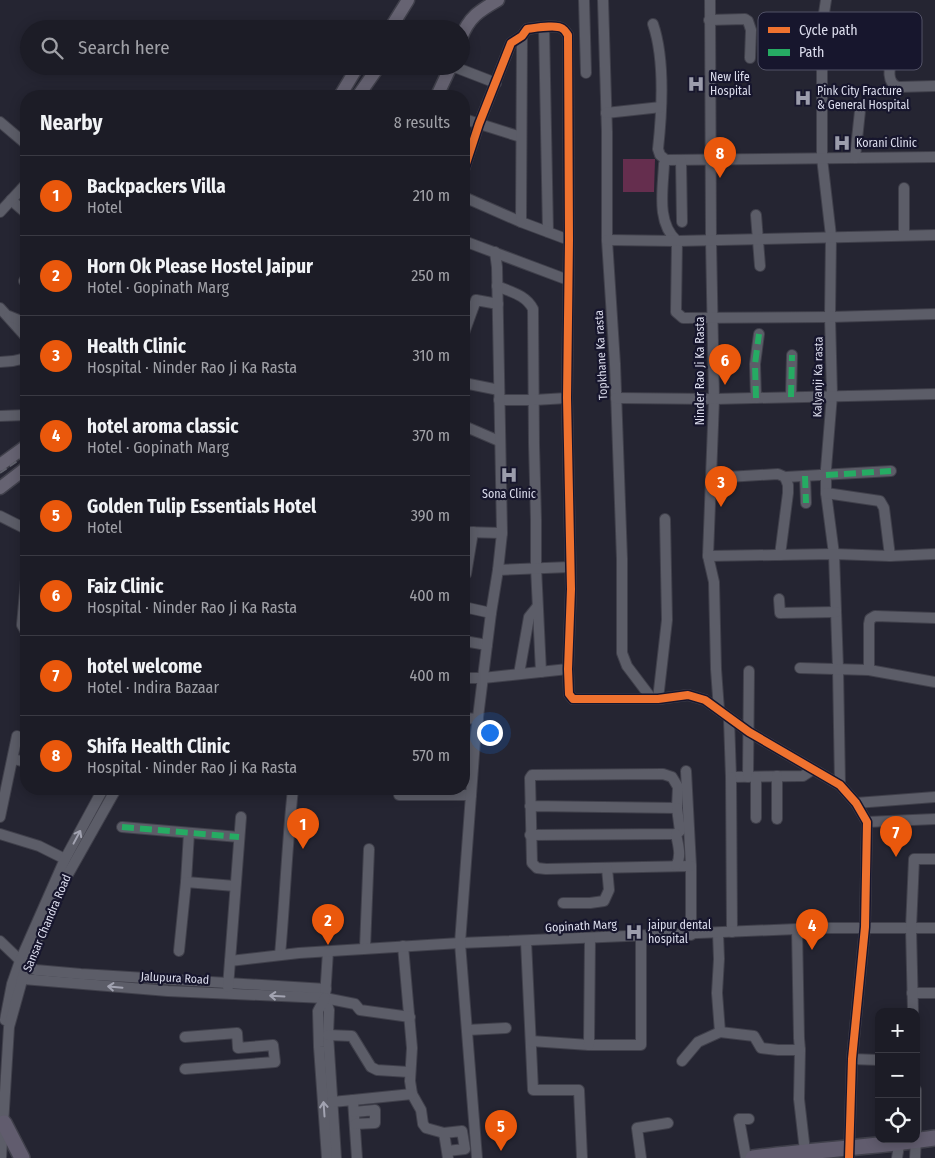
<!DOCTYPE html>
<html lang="en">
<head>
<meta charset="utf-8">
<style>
	:root { --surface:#1c1c26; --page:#25252e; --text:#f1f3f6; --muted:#a0a1a7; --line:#3a3a43; --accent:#ea580c }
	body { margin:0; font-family:"Fira Sans Condensed",sans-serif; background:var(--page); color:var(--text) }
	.controls { position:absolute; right:15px; bottom:15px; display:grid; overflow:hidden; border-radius:10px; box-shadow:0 2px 12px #0003 }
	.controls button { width:45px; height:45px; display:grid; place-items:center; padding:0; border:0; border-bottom:1px solid var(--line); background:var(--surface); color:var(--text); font:25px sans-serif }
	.you { position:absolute; left:489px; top:732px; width:18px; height:18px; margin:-12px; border:4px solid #fff; border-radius:50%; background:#1a73e8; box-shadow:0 0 0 8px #1a73e833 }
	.badge { display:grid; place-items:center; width:32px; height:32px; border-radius:50%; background:var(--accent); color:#fff; font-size:16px; font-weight:700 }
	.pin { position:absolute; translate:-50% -41px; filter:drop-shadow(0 1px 2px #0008) }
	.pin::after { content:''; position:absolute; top:26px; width:18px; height:15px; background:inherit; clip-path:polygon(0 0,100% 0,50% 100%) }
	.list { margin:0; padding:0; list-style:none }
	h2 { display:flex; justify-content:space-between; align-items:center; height:65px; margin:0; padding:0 20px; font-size:21px }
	h2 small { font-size:16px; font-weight:400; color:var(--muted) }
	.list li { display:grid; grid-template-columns:32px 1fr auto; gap:15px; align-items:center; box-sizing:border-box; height:80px; padding:0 20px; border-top:1px solid var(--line) }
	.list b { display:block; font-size:19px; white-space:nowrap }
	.list p { margin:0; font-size:16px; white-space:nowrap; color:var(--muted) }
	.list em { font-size:16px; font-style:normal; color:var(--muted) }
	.icon { flex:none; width:28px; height:28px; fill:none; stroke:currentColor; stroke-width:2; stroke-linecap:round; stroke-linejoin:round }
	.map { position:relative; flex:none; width:935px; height:1158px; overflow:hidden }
	.search { position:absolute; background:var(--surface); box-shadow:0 2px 12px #0003; left:20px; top:20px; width:450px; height:55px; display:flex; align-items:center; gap:12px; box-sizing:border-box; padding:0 18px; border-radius:28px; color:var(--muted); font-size:19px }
	.panel { position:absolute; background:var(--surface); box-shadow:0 2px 12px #0003; left:20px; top:90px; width:450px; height:705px; border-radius:20px }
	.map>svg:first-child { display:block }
</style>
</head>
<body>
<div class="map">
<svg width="935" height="1158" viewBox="0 0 935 1158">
	<rect width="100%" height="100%" fill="#252532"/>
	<!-- green -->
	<polygon fill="#652e4e" points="623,159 655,159 654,192 623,192"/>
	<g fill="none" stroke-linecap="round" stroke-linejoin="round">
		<!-- minor casing -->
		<g stroke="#40404b" stroke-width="12">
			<g id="minor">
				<polyline points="584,0 586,73"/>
				<polyline points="603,0 607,132 607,240 615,364 622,559 622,653 627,666 652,699"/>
				<polyline points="710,0 711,240 714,399 708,556 714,582 716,669 719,710"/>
				<polyline points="826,0 822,26 822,158 831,236 830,317 832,395 826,469 826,493 834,554 838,668 840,785"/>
				<polyline points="709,20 745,19 748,21 751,30 750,58"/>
				<path d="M 653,24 C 665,59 662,112 658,149 L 660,155 L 666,160 L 935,157"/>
				<polyline points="822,26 901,24"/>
				<polyline points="544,27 548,232"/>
				<path d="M 893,52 C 891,63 884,82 898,87 L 935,86"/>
				<polyline points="452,66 496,83"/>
				<polyline points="606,113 661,107"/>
				<polyline points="464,119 521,137"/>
				<polyline points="0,122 26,144"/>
				<polyline points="855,158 860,111"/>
				<path d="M 666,160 L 664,164 C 663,189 656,223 677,241 L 676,312 L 683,318 L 830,317 L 935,314"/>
				<polyline points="681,160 682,222"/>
				<path d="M 464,170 L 479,124 L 511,43 L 522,36 L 527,29 C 535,28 557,24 563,29 C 565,30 567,34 568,35 L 569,240 L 567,398 L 571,589 L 568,669 L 569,694 L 573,699 L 658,699 L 688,695 L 705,700 L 749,732 L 840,785 L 856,803 L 867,822 L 865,927 L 852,1059 L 849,1158"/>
				<polyline points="904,188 904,235"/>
				<polyline points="464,197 521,222 569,240"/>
				<polyline points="11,200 26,213"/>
				<polyline points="0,212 26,184"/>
				<polyline points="756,215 760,266"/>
				<polyline points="521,222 522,36"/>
				<polyline points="607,240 677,241 935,235"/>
				<polyline points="464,241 568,280"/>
				<polyline points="24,281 26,278"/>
				<path d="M 497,286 C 511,292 526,295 533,309 L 534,444 L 536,520 L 536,567 L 541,672"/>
				<polyline points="0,308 26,337"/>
				<polyline points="9,316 26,323"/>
				<polyline points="464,333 476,300 498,304"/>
				<polyline points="0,362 13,361 26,358"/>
				<polyline points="464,383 499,390"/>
				<polyline points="791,397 792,355"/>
				<polyline points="616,398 714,399 935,394"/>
				<polyline points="756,398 755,364 759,334"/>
				<polyline points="499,400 534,400 567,398"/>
				<polyline points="0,416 26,415"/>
				<polyline points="464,426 499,441"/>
				<polyline points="805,476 806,503"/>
				<polyline points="711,478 778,474 785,477 891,471"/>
				<polyline points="826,493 880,501 884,508 890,556"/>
				<polyline points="0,516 26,529"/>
				<polyline points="464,532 502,533"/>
				<polyline points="780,555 788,493 788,485 785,477"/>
				<polyline points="708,556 834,554 890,556 935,554"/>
				<polyline points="498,570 570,567"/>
				<polyline points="466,574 473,532"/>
				<polyline points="26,580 22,625 26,632"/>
				<polyline points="779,599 780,613 836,612"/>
				<polyline points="464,607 491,613"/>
				<polyline points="464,641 487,645"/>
				<polyline points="800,668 869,670 935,682"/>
				<polyline points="869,670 869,624 870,619 875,616 935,618"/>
				<polyline points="519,674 529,617 537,607"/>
				<polyline points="464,678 483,678 568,669"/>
				<polyline points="658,699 667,620 665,519"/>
				<polyline points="464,718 478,719"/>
				<polyline points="729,719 731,777 803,776 812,770"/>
				<polyline points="13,759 26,762"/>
				<polyline points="686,771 691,866 691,935"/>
				<polyline points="731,777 732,932"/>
				<polyline points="748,777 749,671"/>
				<polyline points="756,777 756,818"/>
				<polyline points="399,789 399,795 471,795"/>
				<polyline points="856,803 935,797"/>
				<polyline points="530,806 677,808 678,787 672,777 663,774 532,775 530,778 532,863 537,868 546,869 691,866"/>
				<polyline points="0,817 17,736"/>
				<polyline points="777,819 777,776"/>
				<polyline points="867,822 935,819"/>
				<polyline points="122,827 239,837"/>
				<polyline points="0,834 39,846 65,859"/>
				<polyline points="530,835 676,834 680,831 677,808"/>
				<path d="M 676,866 C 682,856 678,845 676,834"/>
				<polyline points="186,882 189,833"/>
				<polyline points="563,903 590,903 604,901 609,890 607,868"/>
				<polyline points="797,929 799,1038 800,1050 799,1099 805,1151"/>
				<polyline points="718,933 719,959 717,993 720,1032 754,1036 761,1048 778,1050 800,1050"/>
				<polyline points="0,941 26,966 36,970 81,974 326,989"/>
				<polyline points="526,941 533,1090 579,1090 582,1158"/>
				<polyline points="403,946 412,1048 410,1081 412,1094 421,1110 423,1124 426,1128 444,1133"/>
				<polyline points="365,948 369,849"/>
				<polyline points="179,951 186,882 235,886"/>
				<polyline points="328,951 325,998 329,1010 328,1035 336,1158"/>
				<path d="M 280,955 C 285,900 287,844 293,789"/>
				<polyline points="230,961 299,953 460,943 821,928 935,928"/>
				<polyline points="15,977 23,979 168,991 325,998 355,1004 360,1010 410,1017"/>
				<polyline points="228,987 241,817"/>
				<polyline points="912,993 935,993"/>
				<polyline points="325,998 318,1011 319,1047 327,1158"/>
				<polyline points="913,1012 911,928 914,859 935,859"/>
				<polyline points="5,1020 12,984 20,961 65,859 103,789"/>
				<polyline points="467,1030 506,1028"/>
				<polyline points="328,1035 352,1036 371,1067 377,1070 409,1072"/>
				<polyline points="531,1041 589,1045 641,1045 641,936"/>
				<polyline points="589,1045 590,938"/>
				<polyline points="852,1059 879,1060"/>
				<polyline points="682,1061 698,1042 720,1032"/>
				<polyline points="185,1069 275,1062 273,1045 238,1048 237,1033 185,1037"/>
				<polyline points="916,1090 916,1133"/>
				<polyline points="353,1100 412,1094"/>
				<polyline points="332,1102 353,1100 357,1158"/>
				<polyline points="354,1112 375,1110 375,1123 355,1124"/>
				<polyline points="447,1151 465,1149 462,1131 444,1133 448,1158"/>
				<polyline points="1,1158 9,1027 26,966 58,892 116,789"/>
				<polyline points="477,1158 460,943 475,741 491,613 498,570 502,533 497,267 495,252"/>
				<polyline points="641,1158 637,1128 668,1123"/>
				<polyline points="746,1158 739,1119 749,1119"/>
				<polyline points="897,1158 900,1139"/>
				<polyline points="915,1158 916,1139"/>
			</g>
		</g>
		<!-- major casing -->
		<g stroke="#40404b" stroke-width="15">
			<g id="major">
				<polyline points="390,29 408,0"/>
				<path d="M 461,38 C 469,17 479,11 498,0"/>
				<polyline points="340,96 358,66"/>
				<polyline points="358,96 379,66"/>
				<polyline points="437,96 451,66"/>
				<polyline points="0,465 26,446"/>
				<polyline points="0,488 26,468"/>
			</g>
		</g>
		<!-- highway casing -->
		<g stroke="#40404b" stroke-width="18">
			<g id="highway">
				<polyline points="4,1123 22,1158"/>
				<path d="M 753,1158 C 814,1150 875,1147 935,1138"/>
			</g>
		</g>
		<!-- minor -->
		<use href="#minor" stroke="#5c5d68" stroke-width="10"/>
		<!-- major -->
		<use href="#major" stroke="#666372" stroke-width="12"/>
		<!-- highway -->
		<use href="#highway" stroke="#615c6e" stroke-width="15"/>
		<!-- rail -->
		<polyline stroke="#61626d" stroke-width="2" stroke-dasharray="8 4" stroke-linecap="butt" points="0,473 26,455"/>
		<!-- quiet -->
		<g stroke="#26ab63" stroke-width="6" stroke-dasharray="12 6" stroke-linecap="butt">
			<polyline points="791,397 792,355"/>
			<polyline points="756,398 755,364 759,334"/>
			<polyline points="826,475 891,471"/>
			<polyline points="805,476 806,503"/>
			<polyline points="122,827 239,837"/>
		</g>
		<!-- cycleway casing -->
		<g stroke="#17162d" stroke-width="11">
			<path id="cycleway" d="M 464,170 L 479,124 L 511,43 L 522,36 L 527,29 C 535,28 557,24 563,29 C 565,30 567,34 568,35 L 569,240 L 567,398 L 571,589 L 568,669 L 569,694 L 573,699 L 658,699 L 688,695 L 705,700 L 749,732 L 840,785 L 856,803 L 867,822 L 865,927 L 852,1059 L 849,1158"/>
		</g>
		<!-- cycleway -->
		<use href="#cycleway" stroke="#ef722f" stroke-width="8"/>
	</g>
	<!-- one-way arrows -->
	<defs><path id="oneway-shaft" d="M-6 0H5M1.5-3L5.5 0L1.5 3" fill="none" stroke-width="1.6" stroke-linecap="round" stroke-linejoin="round" transform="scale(1.25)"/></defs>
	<g stroke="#a2a3b1">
		<use href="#oneway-shaft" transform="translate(77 837) rotate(-62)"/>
		<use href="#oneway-shaft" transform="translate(115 987) rotate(-175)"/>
		<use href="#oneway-shaft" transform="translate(277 996) rotate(-177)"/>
		<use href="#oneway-shaft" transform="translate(324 1109) rotate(-94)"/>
	</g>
	<!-- icons -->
	<defs>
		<g id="hospital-bare" transform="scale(1.35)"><path d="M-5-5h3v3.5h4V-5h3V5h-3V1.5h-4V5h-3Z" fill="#9c9dac" stroke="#17162d" stroke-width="2.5" paint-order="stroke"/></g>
	</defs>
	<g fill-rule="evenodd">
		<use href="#hospital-bare" x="696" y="84"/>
		<use href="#hospital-bare" x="803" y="98"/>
		<use href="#hospital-bare" x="842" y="143"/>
		<use href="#hospital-bare" x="509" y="475"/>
		<use href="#hospital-bare" x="634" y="932"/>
	</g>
	<g text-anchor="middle" stroke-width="4.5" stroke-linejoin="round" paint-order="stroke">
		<!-- poi labels -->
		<g font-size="12" fill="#dcdded" stroke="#17162d" text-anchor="start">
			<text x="710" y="81">New life<tspan x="710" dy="14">Hospital</tspan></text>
			<text x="817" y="95">Pink City Fracture<tspan x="817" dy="14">&amp; General Hospital</tspan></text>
			<text x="856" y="147">Korani Clinic</text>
			<text x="509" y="498" text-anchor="middle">Sona Clinic</text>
			<text x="648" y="929">jaipur dental<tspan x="648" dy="14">hospital</tspan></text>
		</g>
		<!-- street labels -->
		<g font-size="12" fill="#dcdded" stroke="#17162d">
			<text transform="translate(601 355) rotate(-93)" y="4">Topkhane Ka rasta</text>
			<text transform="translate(700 371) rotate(-90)" y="4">Ninder Rao Ji Ka Rasta</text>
			<text transform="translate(818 377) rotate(-89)" y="4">Kalyanji Ka rasta</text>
			<text transform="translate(47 923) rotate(-67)" y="4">Sansar Chandra Road</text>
			<text transform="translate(581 926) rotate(-3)" y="4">Gopinath Marg</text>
			<text transform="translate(175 978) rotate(3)" y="4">Jalupura Road</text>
		</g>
	</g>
	<!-- legend -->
	<rect x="758" y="12" width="164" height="58" rx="8" fill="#17162d" stroke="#525267" stroke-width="1"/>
	<rect x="768" y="27" width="22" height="6" fill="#ef722f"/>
	<rect x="768" y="49" width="22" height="7" fill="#26ab63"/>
	<g font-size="14" fill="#dcdded">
		<text x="799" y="35">Cycle path</text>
		<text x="799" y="57">Path</text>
	</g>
</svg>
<div class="controls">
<button>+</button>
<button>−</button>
<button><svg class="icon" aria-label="locate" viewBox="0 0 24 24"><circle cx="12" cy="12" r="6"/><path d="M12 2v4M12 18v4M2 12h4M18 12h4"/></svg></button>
</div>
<div class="you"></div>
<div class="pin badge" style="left:303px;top:849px">1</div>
<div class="pin badge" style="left:328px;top:945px">2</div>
<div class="pin badge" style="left:721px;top:507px">3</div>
<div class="pin badge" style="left:812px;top:950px">4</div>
<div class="pin badge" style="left:501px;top:1151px">5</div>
<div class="pin badge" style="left:725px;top:385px">6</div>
<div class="pin badge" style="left:896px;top:857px">7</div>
<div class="pin badge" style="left:720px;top:178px">8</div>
<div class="search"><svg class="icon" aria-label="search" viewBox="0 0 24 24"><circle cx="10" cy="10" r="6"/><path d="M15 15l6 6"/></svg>Search here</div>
<section class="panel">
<h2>Nearby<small>8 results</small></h2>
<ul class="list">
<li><span class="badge">1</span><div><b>Backpackers Villa</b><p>Hotel</p></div><em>210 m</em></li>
<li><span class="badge">2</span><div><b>Horn Ok Please Hostel Jaipur</b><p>Hotel · Gopinath Marg</p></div><em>250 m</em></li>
<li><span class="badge">3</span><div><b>Health Clinic</b><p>Hospital · Ninder Rao Ji Ka Rasta</p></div><em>310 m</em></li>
<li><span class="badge">4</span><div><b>hotel aroma classic</b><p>Hotel · Gopinath Marg</p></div><em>370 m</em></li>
<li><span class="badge">5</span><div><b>Golden Tulip Essentials Hotel</b><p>Hotel</p></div><em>390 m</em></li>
<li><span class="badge">6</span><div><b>Faiz Clinic</b><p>Hospital · Ninder Rao Ji Ka Rasta</p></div><em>400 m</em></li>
<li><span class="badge">7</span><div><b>hotel welcome</b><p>Hotel · Indira Bazaar</p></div><em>400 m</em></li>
<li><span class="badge">8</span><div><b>Shifa Health Clinic</b><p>Hospital · Ninder Rao Ji Ka Rasta</p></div><em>570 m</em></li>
</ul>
</section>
</div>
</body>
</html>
